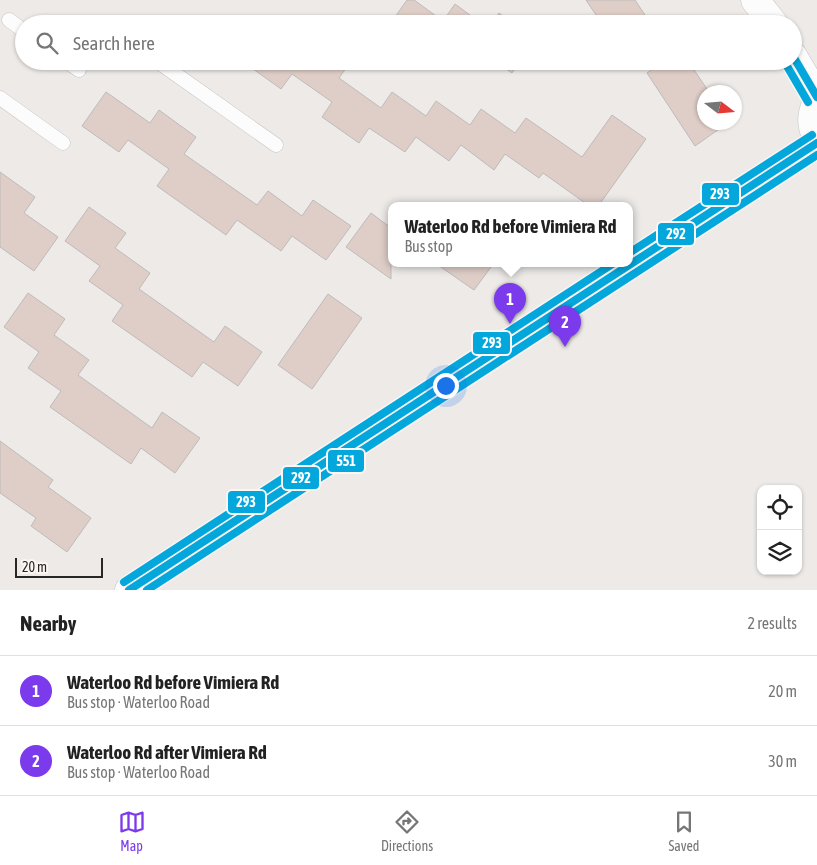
<!DOCTYPE html>
<html lang="en">
<head>
<meta charset="utf-8">
<style>
	:root { --surface:#fff; --page:#f6f6f6; --text:#222; --muted:#767676; --line:#e0e0e0; --accent:#7c3aed }
	body { margin:0; font-family:"Asap Condensed",sans-serif; background:var(--page); color:var(--text) }
	.controls { position:absolute; right:15px; bottom:15px; display:grid; overflow:hidden; border-radius:10px; box-shadow:0 1px 4px #0004 }
	.controls button { width:45px; height:45px; display:grid; place-items:center; padding:0; border:0; border-bottom:1px solid var(--line); background:var(--surface); color:var(--text); font:25px sans-serif }
	.compass { position:absolute; left:697px; top:85px; width:45px; height:45px; border-radius:50%; background:var(--surface); box-shadow:0 1px 4px #0004; rotate:106deg }
	.scale { position:absolute; left:15px; bottom:12px; width:88px; box-sizing:border-box; padding-left:5px; border:2px solid #282726; border-top:0; font-size:14px; line-height:18px; white-space:nowrap; color:#282726; -webkit-text-stroke:4px #fbf6f4; paint-order:stroke }
	.you { position:absolute; left:445px; top:385px; width:18px; height:18px; margin:-12px; border:4px solid #fff; border-radius:50%; background:#1a73e8; box-shadow:0 0 0 8px #1a73e833 }
	.badge { display:grid; place-items:center; width:32px; height:32px; border-radius:50%; background:var(--accent); color:#fff; font-size:16px; font-weight:700 }
	.pin { position:absolute; translate:-50% -41px; filter:drop-shadow(0 1px 2px #0008) }
	.pin::after { content:''; position:absolute; top:26px; width:18px; height:15px; background:inherit; clip-path:polygon(0 0,100% 0,50% 100%) }
	.popup { position:absolute; left:388px; top:202px; width:245px; height:65px; box-sizing:border-box; display:grid; place-content:center; border-radius:10px; background:var(--surface); filter:drop-shadow(0 1px 4px #0005); font-size:16px; white-space:nowrap; color:var(--muted) }
	.popup b { font-size:19px; color:var(--text) }
	.popup::after { content:''; position:absolute; left:50%; top:100%; margin-left:-10px; border:10px solid transparent; border-top-color:var(--surface) }
	.list { margin:0; padding:0; list-style:none }
	h2 { display:flex; justify-content:space-between; align-items:center; height:65px; margin:0; padding:0 20px; font-size:21px }
	h2 small { font-size:16px; font-weight:400; color:var(--muted) }
	.list li { display:grid; grid-template-columns:32px 1fr auto; gap:15px; align-items:center; box-sizing:border-box; height:70px; padding:0 20px; border-top:1px solid var(--line) }
	.list b { display:block; font-size:19px; white-space:nowrap }
	.list p { margin:0; font-size:16px; white-space:nowrap; color:var(--muted) }
	.list em { font-size:16px; font-style:normal; color:var(--muted) }
	.icon { flex:none; width:28px; height:28px; fill:none; stroke:currentColor; stroke-width:2; stroke-linecap:round; stroke-linejoin:round }
	.map { position:relative; flex:none; width:817px; height:590px; overflow:hidden }
	.search { position:absolute; background:var(--surface); box-shadow:0 1px 4px #0004; left:15px; right:15px; top:15px; height:55px; display:flex; align-items:center; gap:12px; box-sizing:border-box; padding:0 18px; border-radius:28px; color:var(--muted); font-size:19px }
	.sheet { height:205px; background:var(--surface) }
	nav { display:flex; justify-content:space-around; align-items:center; box-sizing:border-box; height:70px; border-top:1px solid var(--line); background:var(--surface); font-size:14px; color:var(--muted) }
	nav a { display:grid; justify-items:center; gap:2px }
	nav .on { color:var(--accent) }
	.map>svg:first-child { display:block }
</style>
</head>
<body>
<div class="map">
<svg width="817" height="590" viewBox="0 0 817 590">
	<rect width="100%" height="100%" fill="#edeae8"/>
	<!-- building -->
	<g fill="#dfcec8" stroke="#bdbbba">
		<polygon points="407,0 414,0 443,21 455,4 482,24 390,24"/>
		<polygon points="586,0 635,0 651,24 602,24"/>
		<polygon points="499,13 514,24 491,24"/>
		<polygon points="242,61 351,61 339,78 381,108 392,92 426,116 436,101 470,125 481,109 515,133 526,118 582,157 612,115 646,139 599,205 588,205 543,173 539,178 505,154 494,170 461,145 449,161 416,137 405,152 369,128 359,143 322,117 332,102 292,74 281,89"/>
		<polygon points="495,61 520,61 512,73"/>
		<polygon points="664,61 688,61 709,92 704,92 704,122 729,122 695,146 647,73"/>
		<polygon points="106,92 150,123 159,110 196,137 184,154 257,205 268,191 302,216 313,200 351,226 326,260 292,236 281,251 237,220 226,235 157,186 169,169 128,140 119,152 82,126"/>
		<polygon points="0,172 35,197 24,213 58,237 34,271 0,247"/>
		<polygon points="89,207 126,233 115,248 150,273 139,289 214,342 225,326 262,352 238,386 203,362 192,377 112,321 123,305 89,281 100,266 65,241"/>
		<polygon points="371,213 391,228 391,279 346,247"/>
		<polygon points="435,263 494,263 474,290"/>
		<polygon points="28,293 65,319 54,335 89,360 78,375 152,428 162,412 200,438 175,473 141,448 131,464 50,407 61,391 28,368 39,352 4,327"/>
		<polygon points="328,294 362,318 312,389 278,365"/>
		<polygon points="0,441 53,480 48,487 91,518 67,552 31,526 36,518 0,493"/>
	</g>
	<g fill="none" stroke-linecap="round" stroke-linejoin="round">
		<!-- service casing -->
		<g stroke="#c6c4c3" stroke-width="15">
			<g id="service">
				<polyline points="9,20 24,31"/>
				<polyline points="66,61 79,70"/>
				<polyline points="157,61 276,145"/>
				<polyline points="0,98 63,143"/>
			</g>
		</g>
		<!-- tertiary casing -->
		<g stroke="#c6c4c3" stroke-width="29">
			<g id="tertiary">
				<polyline points="755,0 774,24"/>
				<polyline points="793,56 817,97"/>
				<path d="M 817,101 C 811,115 810,124 817,138"/>
				<polyline points="129,590 817,143"/>
			</g>
		</g>
		<!-- service -->
		<use href="#service" stroke="#fcfcfc" stroke-width="14"/>
		<!-- tertiary -->
		<use href="#tertiary" stroke="#fcfcfc" stroke-width="28"/>
		<!-- bus-1 casing -->
		<g stroke="#fbf6f4" stroke-width="11">
			<g id="bus-1">
				<polyline points="793,56 817,97"/>
				<polyline points="129,590 817,143"/>
			</g>
		</g>
		<!-- bus-2 casing -->
		<g stroke="#fbf6f4" stroke-width="11">
			<g id="bus-2">
				<polyline points="784,61 808,102"/>
				<polyline points="147,590 817,155"/>
			</g>
		</g>
		<!-- bus-3 casing -->
		<g stroke="#fbf6f4" stroke-width="11">
			<g id="bus-3">
				<polyline points="629,253 812,135"/>
				<polyline points="124,582 614,263"/>
			</g>
		</g>
		<!-- bus-1 -->
		<use href="#bus-1" stroke="#04a7db" stroke-width="8"/>
		<!-- bus-2 -->
		<use href="#bus-2" stroke="#04a7db" stroke-width="8"/>
		<!-- bus-3 -->
		<use href="#bus-3" stroke="#04a7db" stroke-width="8"/>
	</g>
	<g stroke="#fbf6f4" stroke-width="2">
		<rect x="701" y="182" width="39" height="24" rx="5" fill="#04a7db"/>
		<rect x="657" y="222" width="38" height="24" rx="5" fill="#04a7db"/>
		<rect x="472" y="331" width="39" height="24" rx="5" fill="#04a7db"/>
		<rect x="327" y="449" width="38" height="24" rx="5" fill="#04a7db"/>
		<rect x="282" y="466" width="38" height="24" rx="5" fill="#04a7db"/>
		<rect x="227" y="490" width="39" height="24" rx="5" fill="#04a7db"/>
	</g>
	<g font-size="14" text-anchor="middle" font-weight="bold" fill="#fff">
		<text x="720" y="199">293</text>
		<text x="676" y="239">292</text>
		<text x="492" y="348">293</text>
		<text x="346" y="466">551</text>
		<text x="301" y="483">292</text>
		<text x="246" y="507">293</text>
	</g>
</svg>
<div class="controls">
<button><svg class="icon" aria-label="locate" viewBox="0 0 24 24"><circle cx="12" cy="12" r="6"/><path d="M12 2v4M12 18v4M2 12h4M18 12h4"/></svg></button>
<button><svg class="icon" aria-label="layers" viewBox="0 0 24 24"><path d="M12 4l9 5-9 5-9-5zM3 14l9 5 9-5"/></svg></button>
</div>
<svg class="compass" viewBox="-18 -18 36 36"><path d="M0-13l5 13h-10z" fill="#e53935"/><path d="M0 13l5-13h-10z" fill="#767676"/></svg>
<div class="scale">20 m</div>
<div class="you"></div>
<div class="pin badge" style="left:510px;top:324px">1</div>
<div class="popup"><b>Waterloo Rd before Vimiera Rd</b>Bus stop</div>
<div class="pin badge" style="left:565px;top:347px">2</div>
<div class="search"><svg class="icon" aria-label="search" viewBox="0 0 24 24"><circle cx="10" cy="10" r="6"/><path d="M15 15l6 6"/></svg>Search here</div>
</div>
<section class="sheet">
<h2>Nearby<small>2 results</small></h2>
<ul class="list">
<li><span class="badge">1</span><div><b>Waterloo Rd before Vimiera Rd</b><p>Bus stop · Waterloo Road</p></div><em>20 m</em></li>
<li><span class="badge">2</span><div><b>Waterloo Rd after Vimiera Rd</b><p>Bus stop · Waterloo Road</p></div><em>30 m</em></li>
</ul>
</section>
<nav>
<a class="on"><svg class="icon" aria-label="map" viewBox="0 0 24 24"><path d="M3 6l6-2 6 2 6-2v14l-6 2-6-2-6 2zM9 4v14M15 6v14"/></svg>Map</a>
<a><svg class="icon" aria-label="directions" viewBox="0 0 24 24"><path d="M12 3l9 9-9 9-9-9zM9 14v-3h6M13 9l2 2-2 2"/></svg>Directions</a>
<a><svg class="icon" aria-label="saved" viewBox="0 0 24 24"><path d="M7 4h10v16l-5-4-5 4z"/></svg>Saved</a>
</nav>
</body>
</html>
